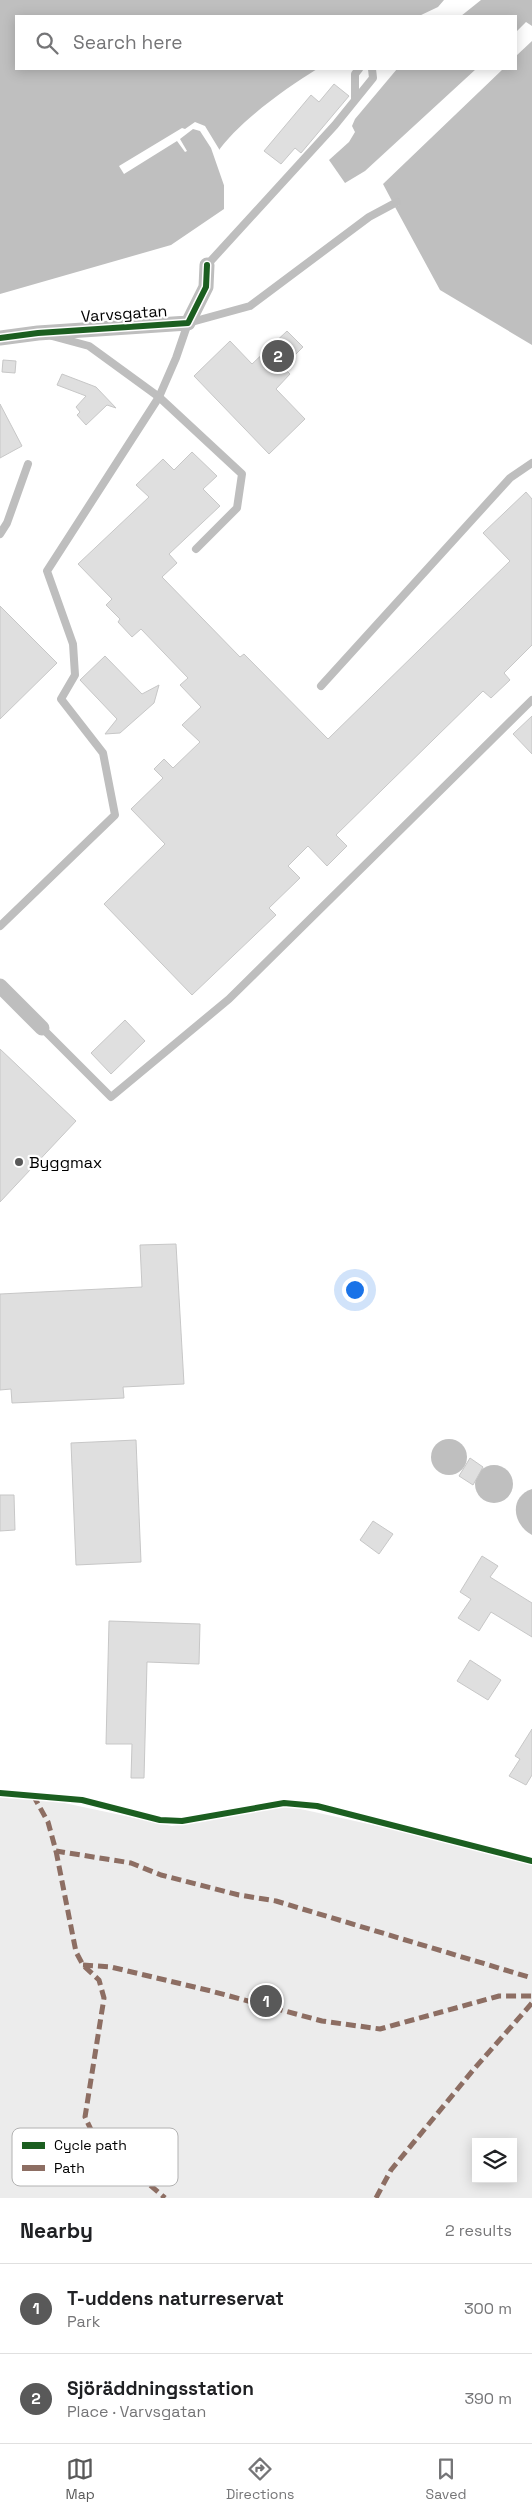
<!DOCTYPE html>
<html lang="en">
<head>
<meta charset="utf-8">
<style>
	:root { --surface:#fff; --page:#f6f6f6; --text:#202124; --muted:#757577; --line:#e0e0e0; --accent:#595959 }
	body { margin:0; font-family:"Space Grotesk",sans-serif; background:var(--page); color:var(--text) }
	.controls { position:absolute; right:15px; bottom:15px; display:grid; overflow:hidden; border-radius:0px; box-shadow:0 2px 12px #0003 }
	.controls button { width:45px; height:45px; display:grid; place-items:center; padding:0; border:0; border-bottom:1px solid var(--line); background:var(--surface); color:var(--text); font:25px sans-serif }
	.you { position:absolute; left:354px; top:1289px; width:18px; height:18px; margin:-12px; border:4px solid #fff; border-radius:50%; background:#1a73e8; box-shadow:0 0 0 8px #1a73e833 }
	.badge { display:grid; place-items:center; width:32px; height:32px; border-radius:50%; background:var(--accent); color:#fff; font-size:16px; font-weight:700 }
	.pin { position:absolute; translate:-50% -50%; border:2px solid #fff; box-shadow:0 1px 5px #0006 }
	.list { margin:0; padding:0; list-style:none }
	h2 { display:flex; justify-content:space-between; align-items:center; height:65px; margin:0; padding:0 20px; font-size:21px }
	h2 small { font-size:16px; font-weight:400; color:var(--muted) }
	.list li { display:grid; grid-template-columns:32px 1fr auto; gap:15px; align-items:center; box-sizing:border-box; height:90px; padding:0 20px; border-top:1px solid var(--line) }
	.list b { display:block; font-size:19px; white-space:nowrap }
	.list p { margin:0; font-size:16px; white-space:nowrap; color:var(--muted) }
	.list em { font-size:16px; font-style:normal; color:var(--muted) }
	.icon { flex:none; width:28px; height:28px; fill:none; stroke:currentColor; stroke-width:2; stroke-linecap:round; stroke-linejoin:round }
	.map { position:relative; flex:none; width:532px; height:2198px; overflow:hidden }
	.search { position:absolute; background:var(--surface); box-shadow:0 2px 12px #0003; left:15px; right:15px; top:15px; height:55px; display:flex; align-items:center; gap:12px; box-sizing:border-box; padding:0 18px; border-radius:0px; color:var(--muted); font-size:19px }
	.sheet { height:245px; background:var(--surface) }
	nav { display:flex; justify-content:space-around; align-items:center; box-sizing:border-box; height:70px; border-top:1px solid var(--line); background:var(--surface); font-size:14px; color:var(--muted) }
	nav a { display:grid; justify-items:center; gap:2px }
	nav .on { color:var(--accent) }
	.map>svg:first-child { display:block }
</style>
</head>
<body>
<div class="map">
<svg width="532" height="2198" viewBox="0 0 532 2198">
	<rect width="100%" height="100%" fill="#fff"/>
	<!-- green -->
	<path fill="#ececec" fill-rule="evenodd" d="M 0,1797 L 41,1798 L 172,1826 L 287,1806 L 532,1860 L 532,2198 L 0,2198 ZM 476,2142 L 513,2142 L 513,2179 L 476,2179 Z"/>
	<!-- water -->
	<g fill="#bfbfbf">
		<path d="M 0,0 L 444,0 L 438,7 L 419,16 L 16,16 L 16,69 L 317,69 C 286,88 237,123 217,153 L 224,179 L 224,209 L 171,245 L 0,294 Z"/>
		<polygon points="481,0 532,0 532,26 526,22 516,32 516,16 461,16"/>
		<polygon points="532,41 532,345 440,290 395,207 399,205 392,201 383,184 503,69 516,69 516,56"/>
		<polygon points="397,69 476,69 365,171 345,183 329,160 349,142 355,132 352,126 355,119"/>
		<circle cx="449" cy="1457" r="18"/>
		<circle cx="494" cy="1484" r="19"/>
		<path d="M 532,1489 L 532,1535 C 513,1525 508,1497 532,1489 Z"/>
	</g>
	<!-- pier -->
	<polygon fill="#fff" points="195,122 205,126 219,149 226,178 227,194 211,148 200,131 193,129 180,139 187,151 185,152 177,141 124,174 119,166 182,128 185,129"/>
	<!-- building -->
	<g fill="#dfdfdf" stroke="#c7c7c7">
		<polygon points="334,84 349,96 301,153 295,148 281,164 264,151 311,95 319,102"/>
		<polygon points="287,331 303,347 283,367 290,374 276,389 305,419 269,454 194,376 230,341 252,364"/>
		<polygon points="3,360 16,361 15,373 2,372"/>
		<polygon points="62,374 96,387 116,408 107,405 86,425 77,415 80,412 76,407 86,396 57,385"/>
		<polygon points="0,404 22,446 0,458"/>
		<polygon points="192,452 217,476 203,489 220,506 169,554 177,563 162,577 240,657 244,654 328,739 510,561 483,533 526,492 532,499 532,645 504,673 510,680 491,698 483,691 336,835 347,846 327,866 308,846 288,866 300,878 269,908 276,915 192,995 104,904 165,844 131,809 163,778 154,769 164,759 173,768 200,742 182,725 201,707 180,685 188,678 141,629 132,637 118,622 120,619 106,605 112,599 78,564 149,497 136,485 163,459 174,470"/>
		<polygon points="0,606 57,663 0,719"/>
		<polygon points="105,656 142,694 159,685 154,703 120,733 105,734 117,719 80,680"/>
		<polygon points="532,716 532,754 513,734"/>
		<polygon points="125,1020 145,1041 111,1074 91,1053"/>
		<polygon points="0,1049 76,1121 0,1202"/>
		<polygon points="176,1244 184,1384 123,1387 124,1398 12,1403 11,1389 0,1390 0,1294 142,1287 140,1245"/>
		<polygon points="136,1440 141,1562 76,1565 71,1443"/>
		<polygon points="470,1458 483,1467 473,1485 459,1476"/>
		<polygon points="0,1495 14,1495 15,1530 0,1531"/>
		<polygon points="373,1521 393,1534 379,1554 360,1540"/>
		<polygon points="482,1556 498,1566 490,1577 532,1603 532,1637 491,1612 479,1631 458,1618 471,1599 460,1592"/>
		<polygon points="109,1621 200,1624 199,1664 147,1662 144,1778 131,1778 132,1744 106,1744"/>
		<polygon points="470,1660 501,1680 488,1700 457,1681"/>
		<polygon points="532,1729 532,1775 526,1785 509,1776 520,1759 515,1756"/>
	</g>
	<g fill="none" stroke-linecap="round" stroke-linejoin="round">
		<!-- service -->
		<g stroke="#bebebe" stroke-width="8">
			<polyline points="355,99 355,74 359,69"/>
			<polyline points="207,265 335,125 373,78 372,69"/>
			<polyline points="52,336 89,346 159,397 242,474 237,508 196,549"/>
			<polyline points="0,534 7,523 28,464"/>
			<polyline points="321,686 510,478 532,463"/>
			<polyline points="0,926 115,815 103,753 61,699 75,675 73,644 47,571 159,397 176,358 188,323 250,306 369,217 397,202"/>
			<polyline points="42,1028 111,1097 229,999 532,700"/>
		</g>
		<!-- minor -->
		<g stroke="#bebebe" stroke-width="15">
			<polyline points="0,338 38,333 188,323 206,287 207,265"/>
			<polyline points="0,986 42,1028"/>
		</g>
		<!-- quiet -->
		<g stroke="#8d6e63" stroke-width="5" stroke-dasharray="10 5" stroke-linecap="butt">
			<polyline points="33,1795 48,1822 56,1851 131,1863 161,1875 239,1895 276,1901 532,1978"/>
			<polyline points="56,1851 76,1952 83,1965 99,1980 104,1998 85,2117 95,2138 165,2198"/>
			<polyline points="83,1965 111,1967 211,1991 322,2021 380,2029 499,1996 532,1996"/>
			<polyline points="376,2198 391,2170 474,2069 532,2003"/>
		</g>
		<!-- cycleway casing -->
		<g stroke="#fff" stroke-width="9">
			<g id="cycleway">
				<polyline points="0,338 38,333 188,323 206,287 207,265"/>
				<polyline points="0,1793 82,1800 160,1820 182,1821 284,1803 317,1806 532,1861"/>
			</g>
		</g>
		<!-- cycleway -->
		<use href="#cycleway" stroke="#1b5e20" stroke-width="6"/>
	</g>
	<!-- markers -->
	<circle fill="#595959" stroke="#fff" stroke-width="2" cx="19" cy="1162" r="5"/>
	<g text-anchor="middle" stroke-width="4.5" stroke-linejoin="round" paint-order="stroke">
		<!-- street labels -->
		<g font-size="16" fill="#000" stroke="#fff">
			<text transform="translate(124 313) rotate(-4)" y="6">Varvsgatan</text>
		</g>
		<!-- poi labels -->
		<g font-size="16" fill="#000" stroke="#fff" text-anchor="start">
			<text x="29" y="1168">Byggmax</text>
		</g>
	</g>
	<!-- legend -->
	<rect x="12" y="2128" width="166" height="58" rx="8" fill="#fff" stroke="#b2b2b2" stroke-width="1"/>
	<rect x="22" y="2142" width="23" height="7" fill="#1b5e20"/>
	<rect x="22" y="2165" width="23" height="6" fill="#8d6e63"/>
	<g font-size="14" fill="#000">
		<text x="54" y="2150">Cycle path</text>
		<text x="54" y="2173">Path</text>
	</g>
</svg>
<div class="controls">
<button><svg class="icon" aria-label="layers" viewBox="0 0 24 24"><path d="M12 4l9 5-9 5-9-5zM3 14l9 5 9-5"/></svg></button>
</div>
<div class="you"></div>
<div class="pin badge" style="left:266px;top:2001px">1</div>
<div class="pin badge" style="left:278px;top:356px">2</div>
<div class="search"><svg class="icon" aria-label="search" viewBox="0 0 24 24"><circle cx="10" cy="10" r="6"/><path d="M15 15l6 6"/></svg>Search here</div>
</div>
<section class="sheet">
<h2>Nearby<small>2 results</small></h2>
<ul class="list">
<li><span class="badge">1</span><div><b>T-uddens naturreservat</b><p>Park</p></div><em>300 m</em></li>
<li><span class="badge">2</span><div><b>Sjöräddningsstation</b><p>Place · Varvsgatan</p></div><em>390 m</em></li>
</ul>
</section>
<nav>
<a class="on"><svg class="icon" aria-label="map" viewBox="0 0 24 24"><path d="M3 6l6-2 6 2 6-2v14l-6 2-6-2-6 2zM9 4v14M15 6v14"/></svg>Map</a>
<a><svg class="icon" aria-label="directions" viewBox="0 0 24 24"><path d="M12 3l9 9-9 9-9-9zM9 14v-3h6M13 9l2 2-2 2"/></svg>Directions</a>
<a><svg class="icon" aria-label="saved" viewBox="0 0 24 24"><path d="M7 4h10v16l-5-4-5 4z"/></svg>Saved</a>
</nav>
</body>
</html>
